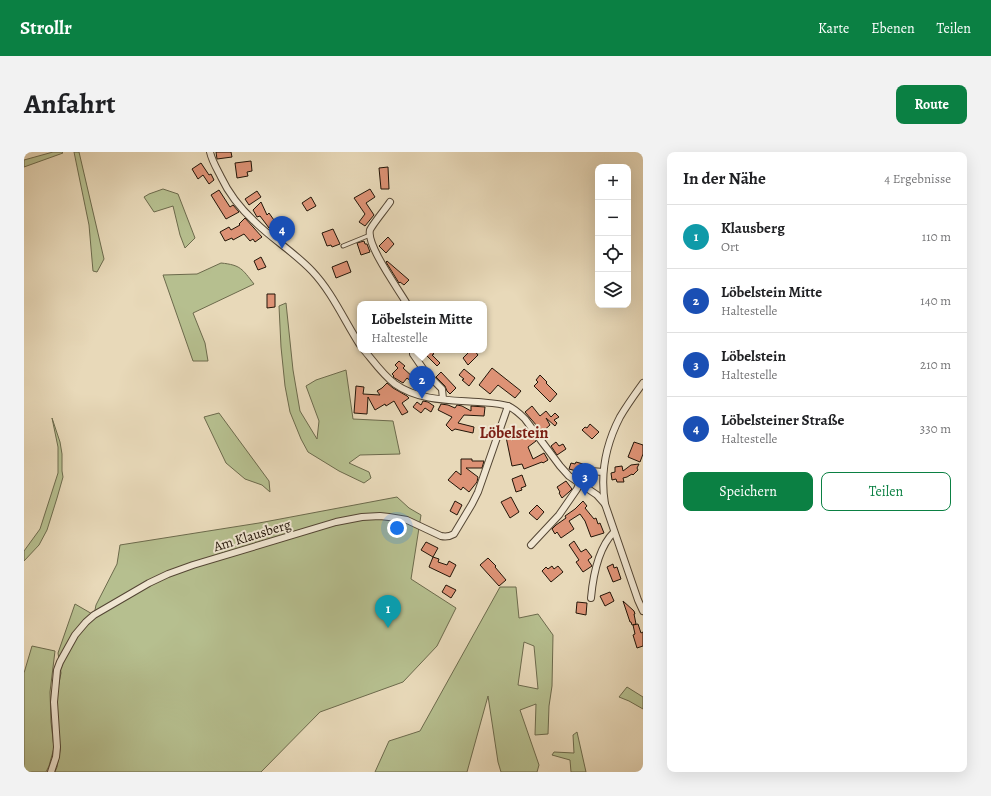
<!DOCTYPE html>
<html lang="de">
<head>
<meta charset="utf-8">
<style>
	:root { --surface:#fff; --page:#f2f2f2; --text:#202124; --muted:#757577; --line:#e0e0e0; --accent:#0b8043 }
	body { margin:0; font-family:Alegreya,serif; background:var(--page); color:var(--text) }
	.controls { position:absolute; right:12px; top:12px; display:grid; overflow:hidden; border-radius:8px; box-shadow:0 4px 16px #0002 }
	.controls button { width:36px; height:36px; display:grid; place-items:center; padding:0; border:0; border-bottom:1px solid var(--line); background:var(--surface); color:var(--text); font:20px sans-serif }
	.you { position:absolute; left:373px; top:376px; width:14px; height:14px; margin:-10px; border:3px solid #fff; border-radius:50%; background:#1a73e8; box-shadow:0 0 0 6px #1a73e833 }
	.badge { display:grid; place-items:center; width:26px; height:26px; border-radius:50%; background:var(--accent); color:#fff; font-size:13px; font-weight:700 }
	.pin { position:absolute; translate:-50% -33px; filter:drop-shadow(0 1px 2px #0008) }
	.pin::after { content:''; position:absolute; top:21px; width:14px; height:12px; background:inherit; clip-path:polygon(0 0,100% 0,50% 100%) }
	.popup { position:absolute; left:333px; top:149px; width:130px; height:52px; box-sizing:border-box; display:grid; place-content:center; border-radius:8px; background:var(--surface); filter:drop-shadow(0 1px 3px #0005); font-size:13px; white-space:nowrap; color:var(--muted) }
	.popup b { font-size:15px; color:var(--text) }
	.popup::after { content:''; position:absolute; left:50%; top:100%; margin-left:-8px; border:8px solid transparent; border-top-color:var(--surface) }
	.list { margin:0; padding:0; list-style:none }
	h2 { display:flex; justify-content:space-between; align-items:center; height:52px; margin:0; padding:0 16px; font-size:17px }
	h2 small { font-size:13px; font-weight:400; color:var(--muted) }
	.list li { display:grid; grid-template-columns:26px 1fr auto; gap:12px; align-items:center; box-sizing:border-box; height:64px; padding:0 16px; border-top:1px solid var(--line) }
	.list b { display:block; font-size:15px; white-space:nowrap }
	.list p { margin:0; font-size:13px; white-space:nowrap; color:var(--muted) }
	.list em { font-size:13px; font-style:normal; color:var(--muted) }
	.actions { display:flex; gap:8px; padding:12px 16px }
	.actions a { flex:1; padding:9px 0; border:1px solid var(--accent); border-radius:8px; text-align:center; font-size:14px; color:var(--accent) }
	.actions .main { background:var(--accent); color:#fff }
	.icon { flex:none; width:22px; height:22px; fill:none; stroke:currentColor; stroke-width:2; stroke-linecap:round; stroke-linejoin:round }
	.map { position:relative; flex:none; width:619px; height:620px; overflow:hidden; border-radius:8px }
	header { display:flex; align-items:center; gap:24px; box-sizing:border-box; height:56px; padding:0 20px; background:var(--accent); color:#fff }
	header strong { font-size:19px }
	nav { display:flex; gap:22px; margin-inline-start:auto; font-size:14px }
	.intro { display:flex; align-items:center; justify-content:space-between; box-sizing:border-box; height:96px; padding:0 24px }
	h1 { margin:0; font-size:28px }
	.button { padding:10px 18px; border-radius:8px; background:var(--accent); color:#fff; font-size:14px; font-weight:700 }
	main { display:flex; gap:24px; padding:0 24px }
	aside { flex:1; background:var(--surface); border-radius:8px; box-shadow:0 4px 16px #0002 }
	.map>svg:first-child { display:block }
</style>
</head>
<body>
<header>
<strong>Strollr</strong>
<nav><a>Karte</a><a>Ebenen</a><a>Teilen</a></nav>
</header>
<div class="intro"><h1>Anfahrt</h1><a class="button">Route</a></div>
<main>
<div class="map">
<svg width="619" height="620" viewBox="0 0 619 620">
	<rect width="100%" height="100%" fill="#e8d9b9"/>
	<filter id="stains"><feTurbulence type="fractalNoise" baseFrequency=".005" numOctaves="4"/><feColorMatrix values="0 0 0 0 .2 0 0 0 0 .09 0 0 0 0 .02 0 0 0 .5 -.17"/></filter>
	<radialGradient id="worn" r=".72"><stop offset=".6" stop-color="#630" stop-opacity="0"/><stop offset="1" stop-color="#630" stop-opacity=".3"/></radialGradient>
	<!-- green -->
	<g fill="#b6bf8f" stroke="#6c6a4c" fill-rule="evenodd">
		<polygon points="29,0 38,0 39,1 0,15 0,8"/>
		<polygon points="50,0 55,0 80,107 73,120 69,119 65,73"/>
		<polygon points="139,37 154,42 171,86 161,96 156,83 149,54 130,60 120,45 125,42"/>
		<path d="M 197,111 C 217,113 218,117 230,132 L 169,161 L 181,191 L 184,209 L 169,209 L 139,123 L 173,122 Z"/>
		<polygon points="262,151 269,218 276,259 293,287 295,269 282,234 292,228 322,218 329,267 369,269 376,302 336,303 325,311 345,320 347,326 340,331 315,319 284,300 277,287 266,260 261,234 257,195 255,154"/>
		<polygon points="195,261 245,329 246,340 238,333 221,327 202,311 180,265"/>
		<polygon points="28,266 36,290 38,302 38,319 39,325 33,346 23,378 15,393 0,409 0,399 16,377 34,321 34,295"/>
		<polygon points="373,345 385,356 397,363 387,427 432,456 413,494 379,530 296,560 237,620 31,620 33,615 36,598 32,546 37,521 34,501 51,452 70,463 72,453 93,412 96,393 235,371"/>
		<path d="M 476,435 L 492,435 L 495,466 L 514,462 L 529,483 L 528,534 L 525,554 L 524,582 L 511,583 L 512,552 L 496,558 L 515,613 L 513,620 L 477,620 L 474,610 L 464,544 L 443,620 L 351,620 L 365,589 L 396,579 ZM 500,490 L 510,494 L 514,537 L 494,533 Z"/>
		<polygon points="8,494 31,499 26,540 27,570 30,596 25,614 22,620 0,620 0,521"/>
		<polygon points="603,535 619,545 619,557 605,549 595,545"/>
		<polygon points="553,580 562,620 547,620 546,608 528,603 530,600 550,601 549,583"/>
	</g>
	<!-- building -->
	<g fill="#dd9275" stroke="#221508">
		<polygon points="192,0 207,0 208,5 193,7"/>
		<polygon points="227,9 228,19 223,20 224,24 213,26 211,11"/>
		<polygon points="177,11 185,23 187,22 190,28 185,32 179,23 174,27 168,17"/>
		<polygon points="364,15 365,37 357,37 355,16"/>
		<polygon points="346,37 351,45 342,51 350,63 341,74 335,70 341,62 330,46"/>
		<polygon points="195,38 206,55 209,53 215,60 202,67 187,43"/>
		<polygon points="233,39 237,45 225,53 221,47"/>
		<polygon points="287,45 292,54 283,59 278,51"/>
		<polygon points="237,50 243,63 245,61 252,71 245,76 236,64 233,65 229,58"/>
		<polygon points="221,66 238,85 231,90 229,87 226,89 220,82 209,88 208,86 201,89 196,80 205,75 207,78 216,73 215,72"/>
		<polygon points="309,77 316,92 308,95 307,93 303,94 298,81"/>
		<polygon points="364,85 370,92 362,101 355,94"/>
		<polygon points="340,89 341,92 343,92 346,100 337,103 333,91"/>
		<polygon points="237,105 242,115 234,118 230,109"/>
		<polygon points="323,109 327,120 312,126 308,115"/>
		<polygon points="363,109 385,128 380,133 376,130 375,131 362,110"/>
		<polygon points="243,142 251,142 251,155 243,156"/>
		<polygon points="404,198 406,198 410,202 408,203 416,211 413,214 400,201"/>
		<polygon points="441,198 450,198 454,203 444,213 439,206 444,201"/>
		<polygon points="375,209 381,214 379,216 390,226 393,222 398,226 399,225 407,232 404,234 402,233 399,236 394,232 393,234 383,226 379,231 369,225 370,224 368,222 374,216 371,213"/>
		<polygon points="468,216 497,239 491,246 474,233 466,242 455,233"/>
		<polygon points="440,217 451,226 445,234 438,228 440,227 435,223"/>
		<polygon points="417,220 432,236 426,242 423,239 421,234 412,225"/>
		<polygon points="516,223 523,230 522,231 533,242 526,250 510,234 514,230 512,228"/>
		<polygon points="363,231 369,236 383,244 385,246 378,251 384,260 378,263 370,249 362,254 361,252 351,258 344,245 343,262 330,261 332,234 340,235 339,242 356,243 353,239 358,236"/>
		<polygon points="399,249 404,250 410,254 407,260 401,256 397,261 389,255 393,250 397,253"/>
		<polygon points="417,252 424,253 431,256 433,253 438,254 447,259 447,254 461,255 460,264 440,263 434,271 450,275 449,281 431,277 428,279 422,273 428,265 414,258"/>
		<polygon points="508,254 516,264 522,259 527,265 531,261 535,265 530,268 533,271 531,274 522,266 526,273 517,281 512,275 513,274 501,260"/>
		<polygon points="566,272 575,280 568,287 558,278 561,275 563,276"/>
		<polygon points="503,277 512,289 504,295 509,307 520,301 524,308 519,311 518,310 500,317 498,312 488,314 482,285 488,283 488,288"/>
		<polygon points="532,290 535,294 539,292 542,297 533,303 527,294"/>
		<polygon points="610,290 619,293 619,302 616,310 604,305"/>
		<polygon points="437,307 448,307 448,309 460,309 458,316 442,316 454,325 453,330 445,340 439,335 437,338 424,328 432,319 437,323"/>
		<polygon points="552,310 559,312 556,320 545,317 547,311 551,312"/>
		<polygon points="615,312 613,316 614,318 609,323 608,322 603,325 599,326 600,330 593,330 592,327 588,328 587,321 591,320 591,315 598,314 599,319 607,313"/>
		<polygon points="498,323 502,334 497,336 498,338 492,340 488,327"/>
		<polygon points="542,329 548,337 545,340 538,346 535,341 536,340 533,335"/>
		<polygon points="487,345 495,360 486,366 477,350"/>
		<polygon points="431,349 438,353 433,363 426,359"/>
		<polygon points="559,349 563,354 561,356 570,367 572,366 574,372 576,371 580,381 567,385 561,369 556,362 545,369 550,377 537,386 533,380 531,382 528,377 532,373 542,366 541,364 551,357"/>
		<polygon points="513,353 520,360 513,368 505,361"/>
		<polygon points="550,389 557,400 562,397 568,405 564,408 568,414 559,420 552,410 555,408 545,393"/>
		<polygon points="402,390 414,396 409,405 397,398"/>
		<polygon points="409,405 415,407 414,410 423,413 425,409 432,413 426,425 405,415"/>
		<polygon points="464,406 472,414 471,415 482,428 475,434 456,413"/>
		<polygon points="589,412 590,416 593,415 597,427 589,430 583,415"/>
		<polygon points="528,414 530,417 534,414 539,420 527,430 518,419 522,415 524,417"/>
		<polygon points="422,433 432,438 427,446 418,440"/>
		<polygon points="586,440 590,449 581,454 576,444"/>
		<polygon points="599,449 610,459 611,462 610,462 612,472 608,473 607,470 606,470"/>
		<polygon points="553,450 563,451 562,463 552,461"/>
		<polygon points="614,472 617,481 619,480 619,494 613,496 609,483 611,482 609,473"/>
	</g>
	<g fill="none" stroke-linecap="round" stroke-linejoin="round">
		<!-- lane casing -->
		<g stroke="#544634" stroke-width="5">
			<polyline id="lane" points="319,94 346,83"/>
		</g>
		<!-- street casing -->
		<g stroke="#544634" stroke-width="8">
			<g id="street">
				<path d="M 186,0 C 188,9 193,17 197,25 C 205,42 216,56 230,69 C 248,87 270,100 288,119 C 308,140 320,168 336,193"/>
				<path d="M 366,50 C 362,56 348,73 346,78 C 342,93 375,138 383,152"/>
				<path d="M 340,198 C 350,210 359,223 371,232 C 395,249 426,248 454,250 C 464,251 474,251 484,254 C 491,257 496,262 501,267 L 536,314 L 545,324 L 573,343 L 581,352 L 614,448 L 619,459"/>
				<polyline points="389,198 389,202 402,221 418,237 419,247"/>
				<path d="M 581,352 C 576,322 582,292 596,265 C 603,253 611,242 619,231"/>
				<polyline points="507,393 535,363 553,337 559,324 567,319 579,320"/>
				<path d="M 567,446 C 569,424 574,396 590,380"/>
				<path d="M 27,620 L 32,605 L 33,595 L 30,550 L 33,518 L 36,510 L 51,483 L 62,470 L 70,463 L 125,431 L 144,422 L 169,413 L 312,370 L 338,365 L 356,364 L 365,365 L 383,368 L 417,384 C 422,385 425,385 430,382 L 448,352 L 454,340 L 484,254"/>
			</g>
		</g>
		<!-- lane -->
		<use href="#lane" stroke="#f0e6d2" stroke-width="3"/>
		<!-- street -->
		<use href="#street" stroke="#f0e6d2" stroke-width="6"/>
	</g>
	<g text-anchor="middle" stroke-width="4" stroke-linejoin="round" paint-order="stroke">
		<!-- street labels -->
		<g font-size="14" fill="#221508" stroke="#f0e6d2">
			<text transform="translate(228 383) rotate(-17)" y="5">Am Klausberg</text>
		</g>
		<!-- quarter labels -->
		<g font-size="16" font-weight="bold" fill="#7a1f14" stroke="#f0e6d2">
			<text x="490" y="286">Löbelstein</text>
		</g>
	</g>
	<rect width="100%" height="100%" filter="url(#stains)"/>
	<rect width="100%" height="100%" fill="url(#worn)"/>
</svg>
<div class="controls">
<button>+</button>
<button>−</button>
<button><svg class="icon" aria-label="locate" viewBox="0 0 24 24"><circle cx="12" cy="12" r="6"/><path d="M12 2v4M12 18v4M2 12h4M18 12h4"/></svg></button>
<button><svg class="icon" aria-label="layers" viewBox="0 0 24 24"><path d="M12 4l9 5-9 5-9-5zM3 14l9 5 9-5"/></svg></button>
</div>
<div class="you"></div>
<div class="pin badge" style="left:364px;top:476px;background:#0f9aa8">1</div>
<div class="pin badge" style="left:398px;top:247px;background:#1a4fb4">2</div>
<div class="popup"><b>Löbelstein Mitte</b>Haltestelle</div>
<div class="pin badge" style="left:561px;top:344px;background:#1a4fb4">3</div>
<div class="pin badge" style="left:258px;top:97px;background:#1a4fb4">4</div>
</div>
<aside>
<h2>In der Nähe<small>4 Ergebnisse</small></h2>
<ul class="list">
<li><span class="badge" style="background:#0f9aa8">1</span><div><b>Klausberg</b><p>Ort</p></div><em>110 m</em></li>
<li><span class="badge" style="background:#1a4fb4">2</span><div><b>Löbelstein Mitte</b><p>Haltestelle</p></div><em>140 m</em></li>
<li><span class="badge" style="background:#1a4fb4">3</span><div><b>Löbelstein</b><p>Haltestelle</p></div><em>210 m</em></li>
<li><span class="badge" style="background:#1a4fb4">4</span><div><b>Löbelsteiner Straße</b><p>Haltestelle</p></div><em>330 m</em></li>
</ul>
<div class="actions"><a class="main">Speichern</a><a>Teilen</a></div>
</aside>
</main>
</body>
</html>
